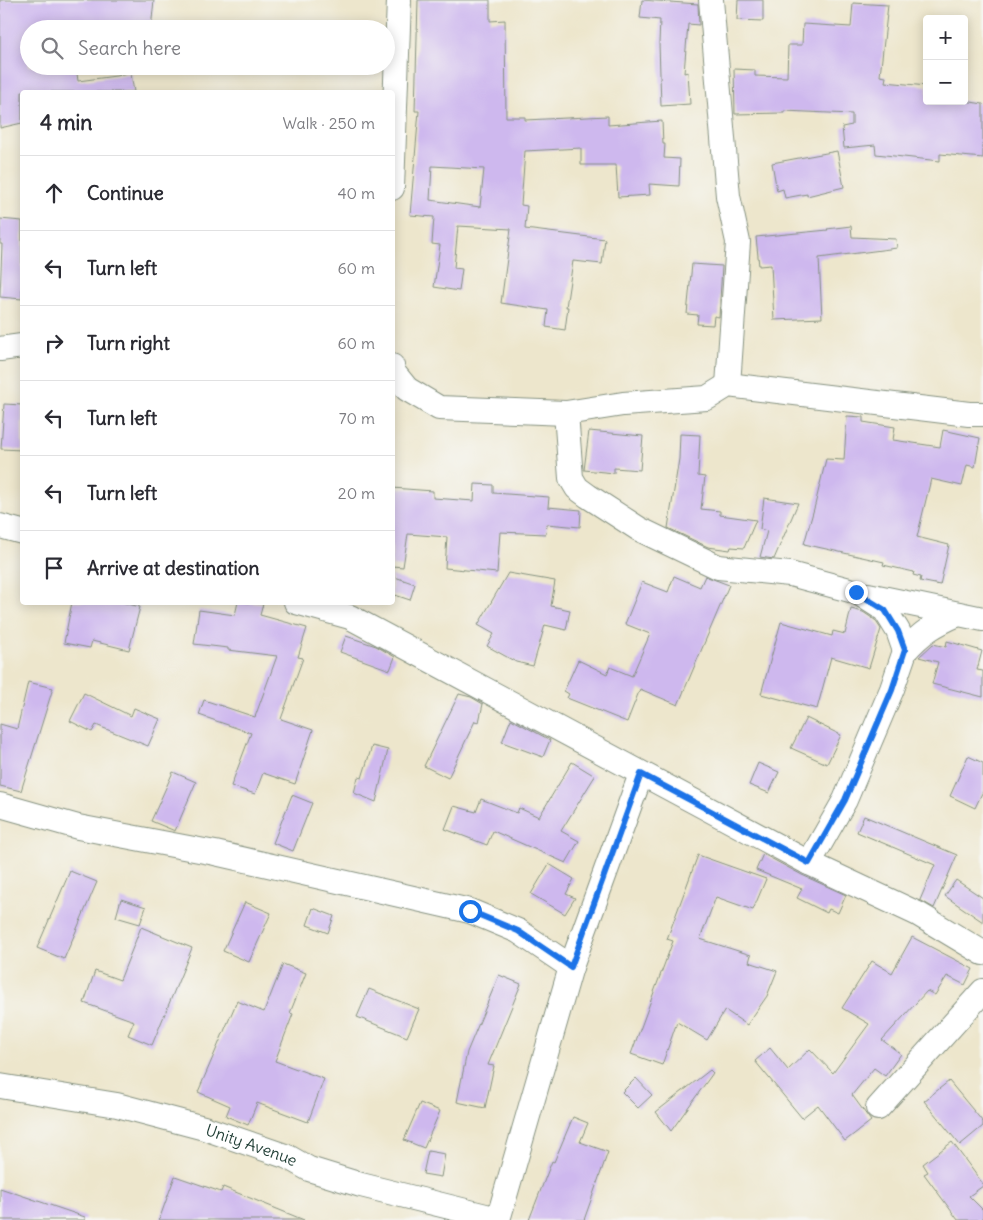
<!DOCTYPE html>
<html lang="en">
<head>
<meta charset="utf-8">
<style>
	:root { --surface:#fff; --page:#f7f7f7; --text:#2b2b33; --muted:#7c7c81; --line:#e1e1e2 }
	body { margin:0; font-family:Delius,sans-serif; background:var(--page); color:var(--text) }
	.controls { position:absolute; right:15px; top:15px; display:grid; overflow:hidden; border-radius:5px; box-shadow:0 2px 12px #0003 }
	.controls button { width:45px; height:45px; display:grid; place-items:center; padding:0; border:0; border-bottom:1px solid var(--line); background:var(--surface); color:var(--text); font:25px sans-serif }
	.stop { position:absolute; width:15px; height:15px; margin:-11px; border:4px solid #1a73e8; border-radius:50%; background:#fff }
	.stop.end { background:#1a73e8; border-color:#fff; box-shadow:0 1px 5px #0008 }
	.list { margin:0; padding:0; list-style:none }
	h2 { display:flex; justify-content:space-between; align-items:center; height:65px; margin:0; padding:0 20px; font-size:21px }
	h2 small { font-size:16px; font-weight:400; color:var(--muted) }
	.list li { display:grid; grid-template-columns:32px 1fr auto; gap:15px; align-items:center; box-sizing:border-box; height:75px; padding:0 20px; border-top:1px solid var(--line) }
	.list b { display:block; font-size:19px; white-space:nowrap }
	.list em { font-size:16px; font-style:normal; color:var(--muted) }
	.icon { flex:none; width:28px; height:28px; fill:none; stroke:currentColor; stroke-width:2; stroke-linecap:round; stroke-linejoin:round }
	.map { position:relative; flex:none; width:983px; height:1220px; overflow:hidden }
	.search { position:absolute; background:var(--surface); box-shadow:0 2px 12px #0003; left:20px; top:20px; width:375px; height:55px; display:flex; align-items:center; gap:12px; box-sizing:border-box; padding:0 18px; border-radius:28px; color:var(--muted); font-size:19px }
	.panel { position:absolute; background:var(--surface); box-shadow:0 2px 12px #0003; left:20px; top:90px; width:375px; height:515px; border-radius:5px }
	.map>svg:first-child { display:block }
</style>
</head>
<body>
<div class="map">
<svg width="983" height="1220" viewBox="0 0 983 1220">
	<rect width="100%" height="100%" fill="#f6f6f2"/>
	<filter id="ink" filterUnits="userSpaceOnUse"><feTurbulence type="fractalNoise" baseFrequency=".02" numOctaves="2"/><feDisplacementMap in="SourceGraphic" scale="10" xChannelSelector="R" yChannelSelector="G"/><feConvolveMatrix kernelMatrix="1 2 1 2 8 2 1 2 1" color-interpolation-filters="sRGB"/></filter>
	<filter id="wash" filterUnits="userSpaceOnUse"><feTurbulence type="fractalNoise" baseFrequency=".0096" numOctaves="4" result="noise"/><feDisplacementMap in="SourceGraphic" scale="20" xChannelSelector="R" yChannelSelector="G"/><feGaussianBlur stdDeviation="1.12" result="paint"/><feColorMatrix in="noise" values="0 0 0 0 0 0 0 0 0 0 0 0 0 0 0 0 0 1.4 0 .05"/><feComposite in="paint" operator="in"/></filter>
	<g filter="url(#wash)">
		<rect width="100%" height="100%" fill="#ede6cc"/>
		<g id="blocks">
			<!-- building -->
			<g fill="#ceb8ee" fill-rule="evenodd">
				<polygon points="0,0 154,0 151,29 29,29 29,66 76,66 78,81 131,74 134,92 22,92 22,123 0,128"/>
				<path d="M 418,0 L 490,0 L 490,21 L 505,20 L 506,117 L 525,117 L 525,120 L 608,116 L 608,125 L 662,121 L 663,144 L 665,144 L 664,158 L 680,159 L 679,186 L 649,184 L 650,195 L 618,197 L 616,165 L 581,165 L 581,148 L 525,151 L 521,205 L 527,206 L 525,229 L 605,239 L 602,264 L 573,261 L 566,307 L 568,307 L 565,330 L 546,327 L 548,310 L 501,303 L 511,229 L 458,226 L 454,268 L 462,269 L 459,291 L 434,287 L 440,245 L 432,244 L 434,217 L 410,215 L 419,111 L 415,111 ZM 432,166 L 484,169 L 480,207 L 430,200 Z"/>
				<polygon points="642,0 698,4 699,25 688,24 684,73 688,72 690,104 661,106 659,43 660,20 640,18"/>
				<polygon points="738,0 763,0 763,21 737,20"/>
				<polygon points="853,3 888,5 880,76 886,77 885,82 927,86 927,101 965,101 983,104 983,158 940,154 940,161 876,154 875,145 844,148 842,127 852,125 852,114 784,111 784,113 735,114 734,69 755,70 755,76 787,77 788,45 802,45 803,24 851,27"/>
				<polygon points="837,151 844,187 807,196 807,194 785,198 783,189 777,191 772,163"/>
				<polygon points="0,219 22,221 22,299 0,297 2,244 0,244"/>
				<polygon points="851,226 852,237 896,239 897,248 819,258 822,318 774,320 771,265 759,266 756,237 828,230 827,229"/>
				<polygon points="692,264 722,266 719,317 714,316 713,325 697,324 698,315 687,314"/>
				<polygon points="4,404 22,405 22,450 1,449"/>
				<polygon points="847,416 863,417 863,422 895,427 893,440 940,447 943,430 980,438 975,467 967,465 962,486 931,479 917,537 949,545 940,585 920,581 921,577 913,575 914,572 883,565 884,562 804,544 815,505 826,459 844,460"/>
				<polygon points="589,431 643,436 640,470 614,468 614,473 584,470"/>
				<polygon points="680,434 700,435 698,476 705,477 701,509 720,511 720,515 756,520 744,548 731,547 730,550 708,547 668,528 679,459"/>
				<polygon points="475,484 493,485 493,493 549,497 548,507 581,510 580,527 547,524 546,534 500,532 497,573 445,568 447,537 408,534 403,567 392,566 392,488 433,491 433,498 474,501"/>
				<polygon points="764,498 798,503 774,559 760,557 767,531 760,529"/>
				<polygon points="508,573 555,581 551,606 570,610 566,630 545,625 533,666 516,662 487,646 494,634 478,625"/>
				<polygon points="392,576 415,584 410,600 392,594"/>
				<polygon points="674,576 700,587 705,576 729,585 678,705 640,689 627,722 567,698 569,694 564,691 578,660 607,674 610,667 632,676 650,634 625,624 642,582 668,592"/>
				<polygon points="72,602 121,602 140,607 129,650 92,641 90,648 64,643"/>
				<polygon points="238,602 263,604 260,615 307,628 298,657 303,658 281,719 313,730 295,784 263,773 255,794 231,786 251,733 199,715 204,700 255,717 277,656 228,650 228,648 194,644 199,610 235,615"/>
				<polygon points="851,609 863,612 875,620 881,629 869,668 831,657 817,709 761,694 781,622 832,636 833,631 845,634"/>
				<polygon points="346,636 376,646 395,657 390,670 340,652"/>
				<polygon points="947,641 982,651 977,670 983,671 983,697 932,684 938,662 919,657 933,644 946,647"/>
				<polygon points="28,682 53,688 21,791 0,786 0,724 17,729"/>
				<polygon points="84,693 131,716 134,708 160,719 148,746 96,725 92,732 70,721"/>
				<polygon points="459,694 471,697 483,704 479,722 475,721 448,778 424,766"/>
				<polygon points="806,718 841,735 827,764 791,748"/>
				<polygon points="511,719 550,740 543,757 502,742"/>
				<polygon points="372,746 388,750 376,802 354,793 358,777 362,778"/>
				<polygon points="968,756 983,763 983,791 975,808 950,796"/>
				<polygon points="572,762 595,776 561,831 579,841 566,863 493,831 487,845 445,829 454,806 476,812 481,799 517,813 519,808 539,817"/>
				<polygon points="758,763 779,772 769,793 749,785"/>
				<polygon points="173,772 196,782 175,831 151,821"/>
				<polygon points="292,795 312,803 293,851 273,843"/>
				<polygon points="864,816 957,855 934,908 920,900 935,865 857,832"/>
				<polygon points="763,854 802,875 846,895 838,913 829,909 827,913 797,898 802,889 756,870"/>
				<polygon points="698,855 766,879 753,910 716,897 700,939 751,955 749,962 777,971 767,996 747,1025 725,1010 707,1040 677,1022 662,1065 631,1054 673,941 667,939"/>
				<polygon points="549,864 574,879 566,894 575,898 565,914 531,894"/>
				<polygon points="70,871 97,882 64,959 37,948"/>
				<polygon points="956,880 983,898 983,922 945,896"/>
				<polygon points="121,899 146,907 140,924 116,917"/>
				<polygon points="245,902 271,913 249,962 223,951"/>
				<polygon points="313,908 334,916 328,933 307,925"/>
				<polygon points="141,927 192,948 152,1045 128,1035 134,1021 84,1003 95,971 120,980"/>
				<polygon points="912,937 973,969 965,985 947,976 935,995 927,991 882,1040 901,1054 885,1076 874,1068 852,1095 871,1121 845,1141 818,1105 802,1118 755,1061 770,1048 788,1070 810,1049 833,1073 869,1024 842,1008 872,961 892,973"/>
				<polygon points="283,964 306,973 290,1013 293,1014 275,1061 324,1079 308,1122 257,1103 248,1125 226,1116 230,1106 198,1092 237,1001 264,1012"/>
				<polygon points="499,975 521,984 488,1065 494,1066 485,1108 457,1102 467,1052"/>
				<polygon points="369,989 419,1009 407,1037 357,1017"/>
				<polygon points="710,1070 713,1073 671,1131 656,1112"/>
				<polygon points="636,1078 652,1095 638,1108 622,1092"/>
				<polygon points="949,1081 983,1122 983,1126 960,1145 924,1101"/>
				<polygon points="420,1103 440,1111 424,1148 404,1140"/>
				<polygon points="573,1117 588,1123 580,1142 608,1152 584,1220 529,1220 552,1161 554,1162"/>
				<polygon points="952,1142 983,1184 983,1186 969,1196 983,1210 983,1220 958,1220 924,1174 928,1172 923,1164"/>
				<polygon points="428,1151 445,1154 441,1177 423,1174"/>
				<polygon points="175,1176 221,1192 223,1187 304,1220 159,1220"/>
				<polygon points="0,1188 85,1217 85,1220 0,1220"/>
			</g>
		</g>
	</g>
	<g filter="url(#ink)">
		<use href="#blocks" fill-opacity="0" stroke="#869280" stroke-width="1"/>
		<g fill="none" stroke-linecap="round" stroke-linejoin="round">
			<!-- minor casing -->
			<g stroke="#869280" stroke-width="26">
				<g id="minor">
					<polyline points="711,0 728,196 738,242 728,385"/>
					<polyline points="392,188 399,0"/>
					<polyline points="0,349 22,346"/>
					<polyline points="392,366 394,373 407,389 439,408 566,413 623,404 707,398 728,385 969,414 983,414"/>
					<polyline points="566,413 571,478 577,488 588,496 639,529 718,567 790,574 857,592 885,610 898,631 905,651 892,689 845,800 809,863"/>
					<polyline points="0,526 22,532"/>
					<polyline points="868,595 983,619"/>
					<polyline points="296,602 350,617 809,863 918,914 983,953"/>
					<path d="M 905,651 C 922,632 935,624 958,614"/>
					<polyline points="0,805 78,827 215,853 470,911 518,931 571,967"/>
					<path id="s1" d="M 0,1086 L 117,1105 L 204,1128 L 288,1157 L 309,1169 L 361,1185 L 498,1219"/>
					<polyline points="878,1108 983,991"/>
					<polyline points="498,1220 571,967 641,774"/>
				</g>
			</g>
			<!-- minor -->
			<use href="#minor" stroke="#fff" stroke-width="24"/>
		</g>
	</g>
	<g fill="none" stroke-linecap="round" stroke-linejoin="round" filter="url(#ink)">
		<!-- route -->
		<polyline stroke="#1a73e8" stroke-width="6" points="470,911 518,931 571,967 641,774 809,863 845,800 892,690 905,650 898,631 885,610 856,592"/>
	</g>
	<g text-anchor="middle" stroke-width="5" stroke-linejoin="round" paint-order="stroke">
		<!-- street labels -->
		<g font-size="16" fill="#1f3d34" stroke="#f6f6f2">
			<text dy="6" stroke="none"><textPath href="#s1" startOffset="259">Unity Avenue</textPath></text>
		</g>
	</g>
</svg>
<div class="controls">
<button>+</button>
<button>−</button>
</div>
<div class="stop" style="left:470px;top:911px"></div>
<div class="stop end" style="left:856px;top:592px"></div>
<div class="search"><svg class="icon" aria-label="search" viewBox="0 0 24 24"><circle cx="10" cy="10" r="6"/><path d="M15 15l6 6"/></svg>Search here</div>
<section class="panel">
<h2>4 min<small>Walk · 250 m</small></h2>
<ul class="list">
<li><svg class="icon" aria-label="ahead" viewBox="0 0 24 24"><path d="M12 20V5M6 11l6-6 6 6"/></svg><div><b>Continue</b></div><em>40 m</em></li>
<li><svg class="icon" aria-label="left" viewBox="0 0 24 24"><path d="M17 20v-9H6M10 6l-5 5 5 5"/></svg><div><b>Turn left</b></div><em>60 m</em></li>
<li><svg class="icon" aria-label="right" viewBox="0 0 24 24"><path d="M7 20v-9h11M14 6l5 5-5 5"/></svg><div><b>Turn right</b></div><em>60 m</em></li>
<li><svg class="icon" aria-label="left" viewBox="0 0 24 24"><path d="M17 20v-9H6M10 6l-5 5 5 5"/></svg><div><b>Turn left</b></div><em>70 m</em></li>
<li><svg class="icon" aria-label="left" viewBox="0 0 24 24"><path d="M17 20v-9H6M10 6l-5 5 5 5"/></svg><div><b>Turn left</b></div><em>20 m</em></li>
<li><svg class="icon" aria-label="arrive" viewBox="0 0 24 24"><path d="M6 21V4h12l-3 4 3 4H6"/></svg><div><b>Arrive at destination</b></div></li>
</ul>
</section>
</div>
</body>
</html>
